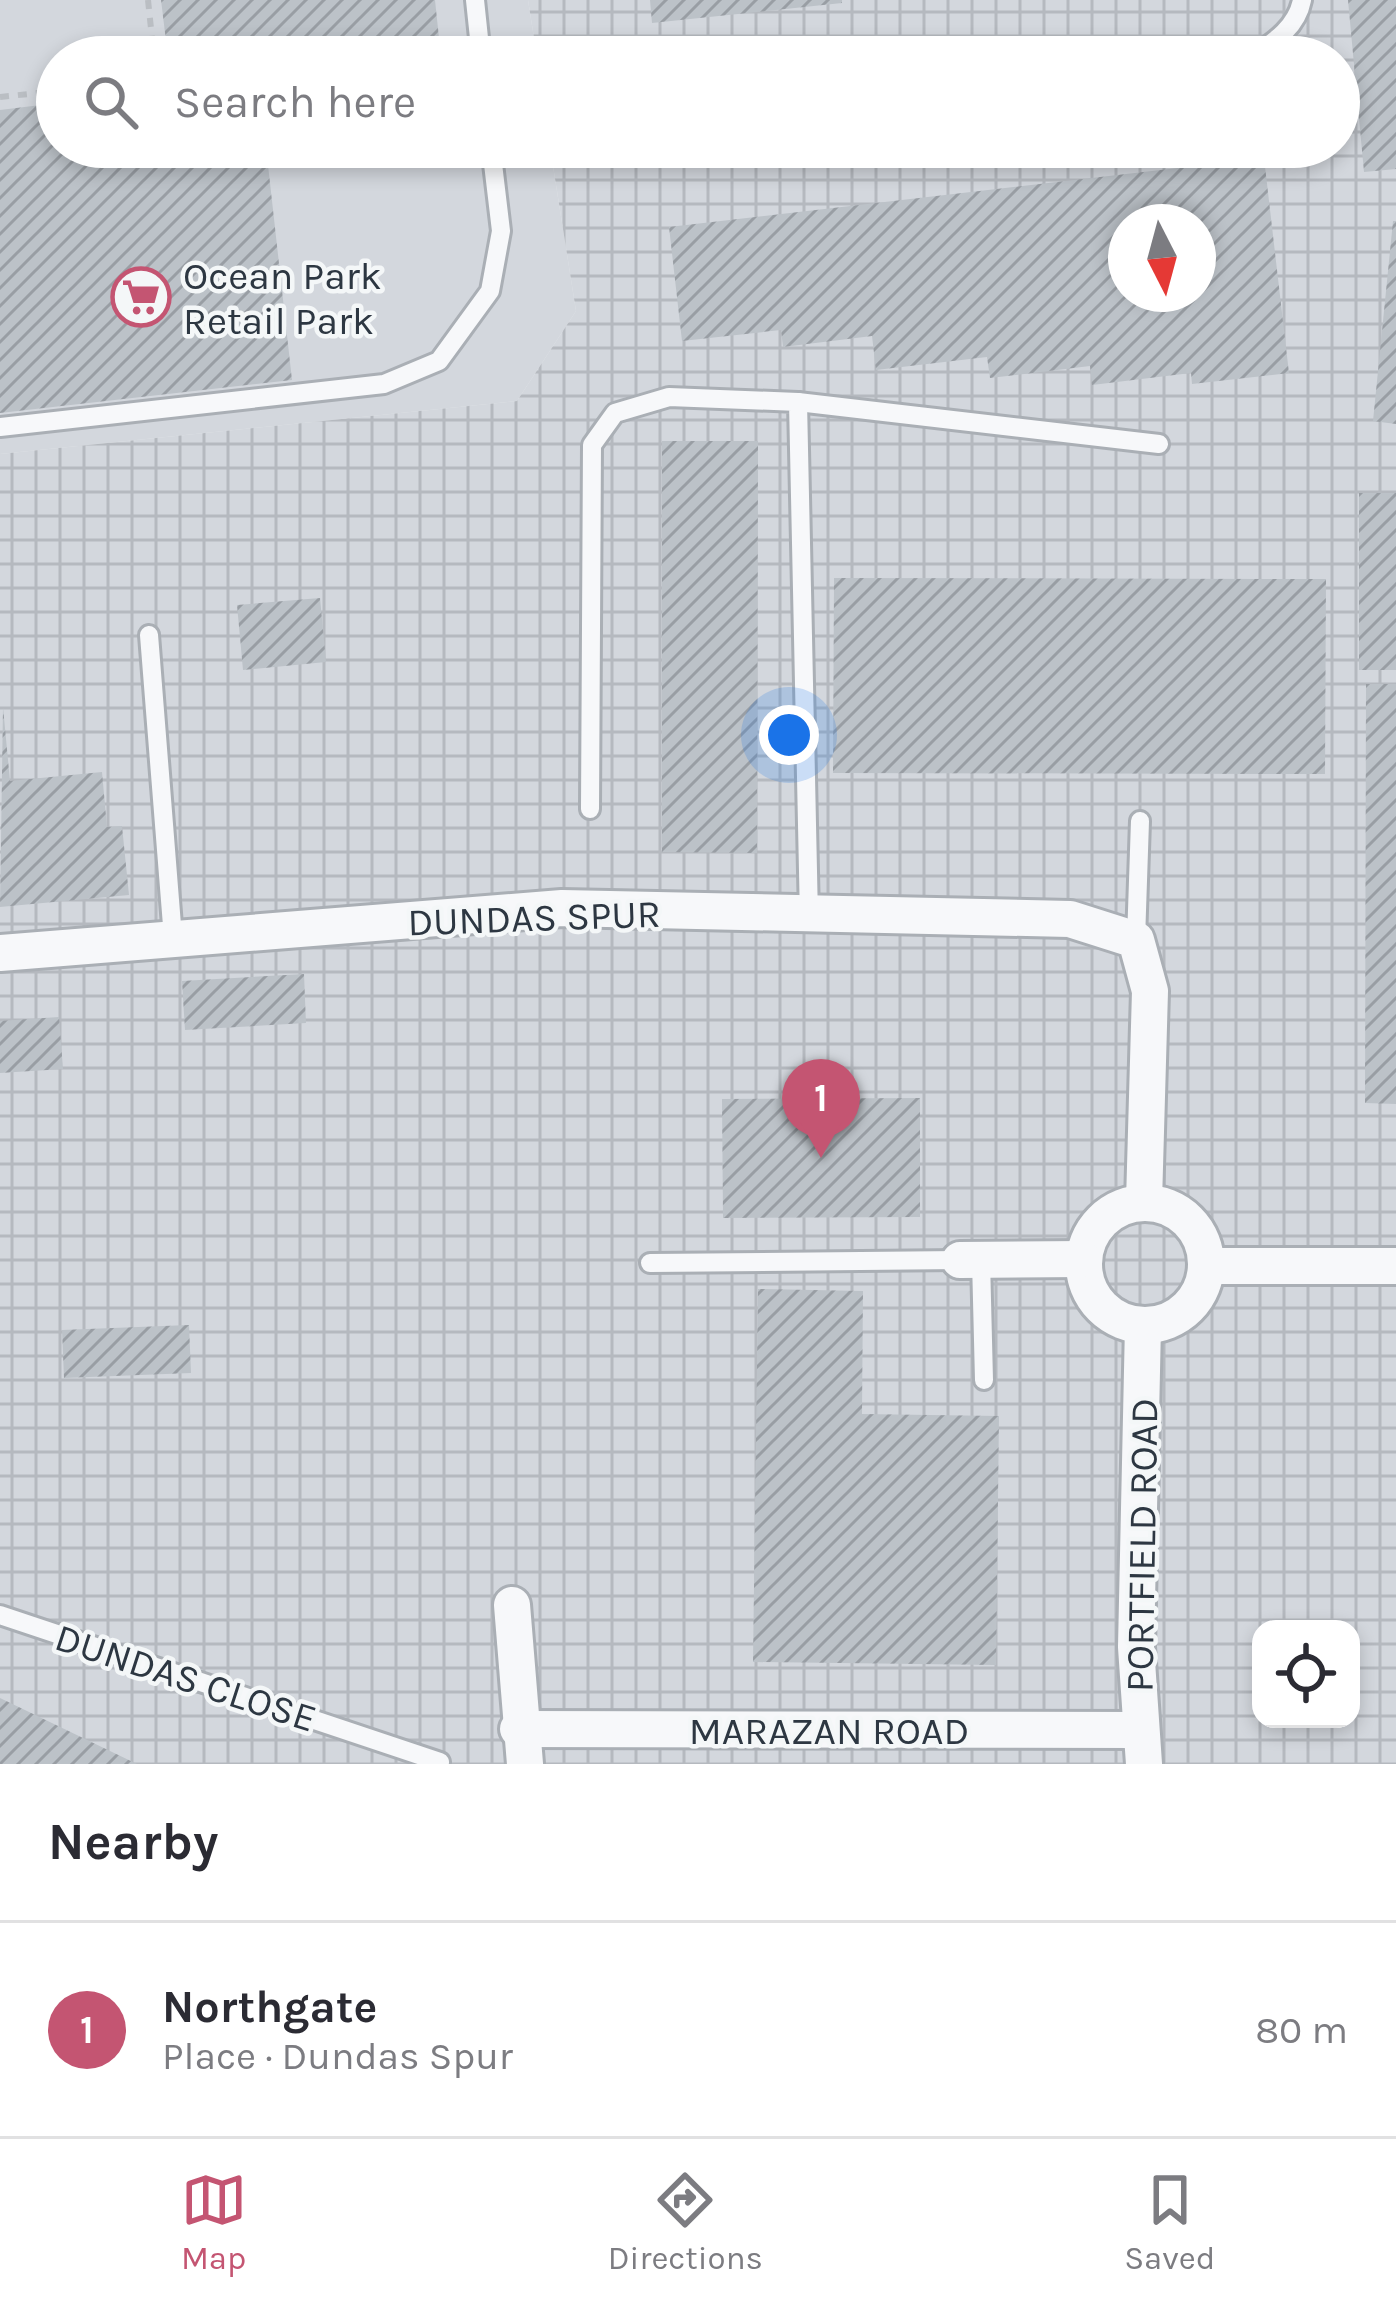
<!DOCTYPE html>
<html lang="en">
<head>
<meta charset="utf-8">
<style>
	:root { --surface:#fff; --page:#f2f2f3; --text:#2b2b33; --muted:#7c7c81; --line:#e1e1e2; --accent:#c45572 }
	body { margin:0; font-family:Karla,sans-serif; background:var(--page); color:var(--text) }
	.controls { position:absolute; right:36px; bottom:36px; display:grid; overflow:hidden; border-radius:24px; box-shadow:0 6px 18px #0003 }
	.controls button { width:108px; height:108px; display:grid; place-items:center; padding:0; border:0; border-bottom:3px solid var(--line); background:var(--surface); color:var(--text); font:60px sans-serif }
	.compass { position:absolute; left:1108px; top:204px; width:108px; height:108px; border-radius:50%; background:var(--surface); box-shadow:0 6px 18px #0003; rotate:174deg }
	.you { position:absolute; left:789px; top:735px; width:42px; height:42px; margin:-30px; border:9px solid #fff; border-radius:50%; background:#1a73e8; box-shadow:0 0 0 18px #1a73e833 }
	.badge { display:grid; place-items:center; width:78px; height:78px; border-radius:50%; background:var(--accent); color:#fff; font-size:39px; font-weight:700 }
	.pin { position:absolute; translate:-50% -99px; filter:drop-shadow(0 3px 6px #0008) }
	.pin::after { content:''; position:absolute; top:63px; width:42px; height:36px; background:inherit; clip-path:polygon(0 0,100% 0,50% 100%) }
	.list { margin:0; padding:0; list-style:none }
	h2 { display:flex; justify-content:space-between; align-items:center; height:156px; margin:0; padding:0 48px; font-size:51px }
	h2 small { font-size:39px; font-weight:400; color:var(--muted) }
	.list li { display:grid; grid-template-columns:78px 1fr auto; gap:36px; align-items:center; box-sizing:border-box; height:216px; padding:0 48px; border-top:3px solid var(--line) }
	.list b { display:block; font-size:45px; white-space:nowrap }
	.list p { margin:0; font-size:39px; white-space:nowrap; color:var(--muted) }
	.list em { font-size:39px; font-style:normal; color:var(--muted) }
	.icon { flex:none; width:66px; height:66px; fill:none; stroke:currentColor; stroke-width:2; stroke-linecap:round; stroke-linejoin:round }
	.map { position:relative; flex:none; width:1396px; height:1764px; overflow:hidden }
	.search { position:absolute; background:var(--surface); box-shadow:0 6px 18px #0003; left:36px; right:36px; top:36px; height:132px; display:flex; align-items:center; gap:30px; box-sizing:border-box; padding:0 42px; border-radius:66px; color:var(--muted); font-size:45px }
	.sheet { height:372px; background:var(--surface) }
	nav { display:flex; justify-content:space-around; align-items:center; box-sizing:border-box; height:168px; border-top:3px solid var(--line); background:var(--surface); font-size:33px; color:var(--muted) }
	nav a { display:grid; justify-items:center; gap:6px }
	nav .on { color:var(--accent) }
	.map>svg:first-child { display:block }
</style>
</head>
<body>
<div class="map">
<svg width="1396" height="1764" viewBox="0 0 1396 1764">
	<defs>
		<pattern id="industrial-grid" width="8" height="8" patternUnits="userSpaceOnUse" patternTransform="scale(3)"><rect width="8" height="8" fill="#d3d7dd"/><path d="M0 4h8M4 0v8" fill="none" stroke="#b5b9bf"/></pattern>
		<pattern id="building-hatch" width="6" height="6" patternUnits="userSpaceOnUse" patternTransform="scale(3)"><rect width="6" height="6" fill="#bcc2c8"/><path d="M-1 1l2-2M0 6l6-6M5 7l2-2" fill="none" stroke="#999ea4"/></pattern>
	</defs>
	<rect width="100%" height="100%" fill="#e5e8eb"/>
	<!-- built -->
	<polygon fill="#d3d7dd" points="0,0 528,0 537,57 57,57 57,147 550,147 576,311 517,401 0,454"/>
	<!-- industrial -->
	<path fill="url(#industrial-grid)" fill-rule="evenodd" d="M 528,0 L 1396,0 L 1396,1764 L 0,1764 L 0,454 L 517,401 L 576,311 L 550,147 L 1339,147 L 1339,57 L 537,57 ZM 1126,222 L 1198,222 L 1198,294 L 1126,294 ZM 1261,1629 L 1351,1629 L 1351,1719 L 1261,1719 Z"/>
	<!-- building -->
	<g fill="url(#building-hatch)" fill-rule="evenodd">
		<polygon points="161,0 435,0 441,57 168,57"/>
		<polygon points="650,0 842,0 842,3 652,23"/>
		<polygon points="1348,0 1396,0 1396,169 1364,172"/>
		<polygon points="57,103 57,147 266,147 292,380 0,413 0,110"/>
		<path d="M 1264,158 L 1289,373 L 1192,384 L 1191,373 L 1092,385 L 1090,366 L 990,378 L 987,357 L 876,370 L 872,336 L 783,347 L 781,330 L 682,341 L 669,227 ZM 1126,222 L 1198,222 L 1198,294 L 1126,294 Z"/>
		<polygon points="1393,221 1396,221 1396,424 1373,421"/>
		<polygon points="662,441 758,441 757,853 662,852"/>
		<rect x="1359" y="493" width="37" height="177"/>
		<polygon points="834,578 1326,579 1325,774 833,773"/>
		<polygon points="320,598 326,662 243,670 237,605"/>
		<polygon points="1366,684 1396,684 1396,1104 1365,1103"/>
		<polygon points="3,707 10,781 102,772 107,827 122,826 129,895 0,907"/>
		<polygon points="304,974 306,1023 185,1030 182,981"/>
		<polygon points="59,1017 63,1069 0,1073 0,1021"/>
		<polygon points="920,1098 920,1217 723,1218 722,1099"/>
		<polygon points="758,1289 863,1291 862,1414 999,1416 996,1665 753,1662"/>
		<polygon points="189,1325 191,1373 64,1378 62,1330"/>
		<polygon points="0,1698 137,1764 0,1764"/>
	</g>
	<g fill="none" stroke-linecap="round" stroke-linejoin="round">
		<!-- lane casing -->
		<g stroke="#aaafb5" stroke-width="24">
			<g id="lane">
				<polyline points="475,0 481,57"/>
				<path d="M 1252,57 C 1274,42 1297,27 1302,0"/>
				<polyline points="798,402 1159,444"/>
				<polyline points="0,427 384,384 439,361 490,291 501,231 491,147"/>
				<polyline points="149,635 173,938"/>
				<polyline points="590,809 592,445 615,413 669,397 798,402 809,918"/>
				<polyline points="1136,940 1140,821"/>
				<polyline points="981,1260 984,1380"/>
				<polyline points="650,1263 960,1260"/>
				<polyline points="0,1615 440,1762"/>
			</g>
		</g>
		<!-- street casing -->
		<g stroke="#aaafb5" stroke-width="42">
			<g id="street">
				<polyline points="0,953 562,908 1070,919 1136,940 1150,991 1144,1202"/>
				<circle cx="1145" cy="1264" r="61"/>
				<polyline points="960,1260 1083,1259"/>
				<polyline points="1207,1266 1396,1266"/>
				<polyline points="1143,1325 1136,1647 1144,1764"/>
				<polyline points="512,1605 525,1764"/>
				<polyline points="518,1729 1140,1730"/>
			</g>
		</g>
		<!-- path -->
		<g stroke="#babec3" stroke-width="6" stroke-dasharray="9 9" stroke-linecap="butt">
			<polyline points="148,0 154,57"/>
			<polyline points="0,97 57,91"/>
		</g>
		<!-- lane -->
		<use href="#lane" stroke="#f7f8fa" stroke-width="18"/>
		<!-- street -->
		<use href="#street" stroke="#f7f8fa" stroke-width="36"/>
	</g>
	<!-- icons -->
	<defs>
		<g id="supermarket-ring" transform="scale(3)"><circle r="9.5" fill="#f4f7f8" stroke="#c45572" stroke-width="1.5"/><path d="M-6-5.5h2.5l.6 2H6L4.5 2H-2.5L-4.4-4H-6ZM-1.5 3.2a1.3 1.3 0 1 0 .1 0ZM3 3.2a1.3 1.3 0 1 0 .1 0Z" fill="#c45572"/></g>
	</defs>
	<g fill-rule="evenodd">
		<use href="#supermarket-ring" x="141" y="297"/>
	</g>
	<g text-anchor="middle" stroke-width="9" stroke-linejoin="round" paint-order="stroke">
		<!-- poi labels -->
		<g font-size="39" fill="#2d3742" stroke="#f4f7f8" text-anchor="start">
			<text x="183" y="289">Ocean Park<tspan x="183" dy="45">Retail Park</tspan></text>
		</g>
		<!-- street labels -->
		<g font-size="39" fill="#2d3742" stroke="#f4f7f8">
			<text transform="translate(534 917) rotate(-2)" y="14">DUNDAS SPUR</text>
			<text transform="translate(1141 1545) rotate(-89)" y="14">PORTFIELD ROAD</text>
			<text transform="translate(186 1677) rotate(18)" y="14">DUNDAS CLOSE</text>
			<text x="829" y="1744">MARAZAN ROAD</text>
		</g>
	</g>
</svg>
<div class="controls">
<button><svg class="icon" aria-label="locate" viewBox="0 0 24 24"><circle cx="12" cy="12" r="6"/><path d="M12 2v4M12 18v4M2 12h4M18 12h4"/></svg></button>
</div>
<svg class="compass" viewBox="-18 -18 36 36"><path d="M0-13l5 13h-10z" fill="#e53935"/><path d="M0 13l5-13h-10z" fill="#7c7c81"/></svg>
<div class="you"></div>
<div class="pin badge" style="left:821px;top:1158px">1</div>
<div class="search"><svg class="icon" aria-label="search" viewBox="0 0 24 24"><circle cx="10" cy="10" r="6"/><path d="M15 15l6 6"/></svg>Search here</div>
</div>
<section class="sheet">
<h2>Nearby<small></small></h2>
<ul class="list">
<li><span class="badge">1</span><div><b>Northgate</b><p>Place · Dundas Spur</p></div><em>80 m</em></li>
</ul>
</section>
<nav>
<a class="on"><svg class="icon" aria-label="map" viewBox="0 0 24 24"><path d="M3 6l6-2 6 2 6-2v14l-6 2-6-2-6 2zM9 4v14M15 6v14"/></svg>Map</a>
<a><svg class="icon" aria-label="directions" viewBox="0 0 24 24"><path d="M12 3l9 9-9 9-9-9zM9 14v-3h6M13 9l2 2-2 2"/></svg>Directions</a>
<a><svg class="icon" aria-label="saved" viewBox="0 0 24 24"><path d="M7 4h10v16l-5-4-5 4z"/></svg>Saved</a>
</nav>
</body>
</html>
